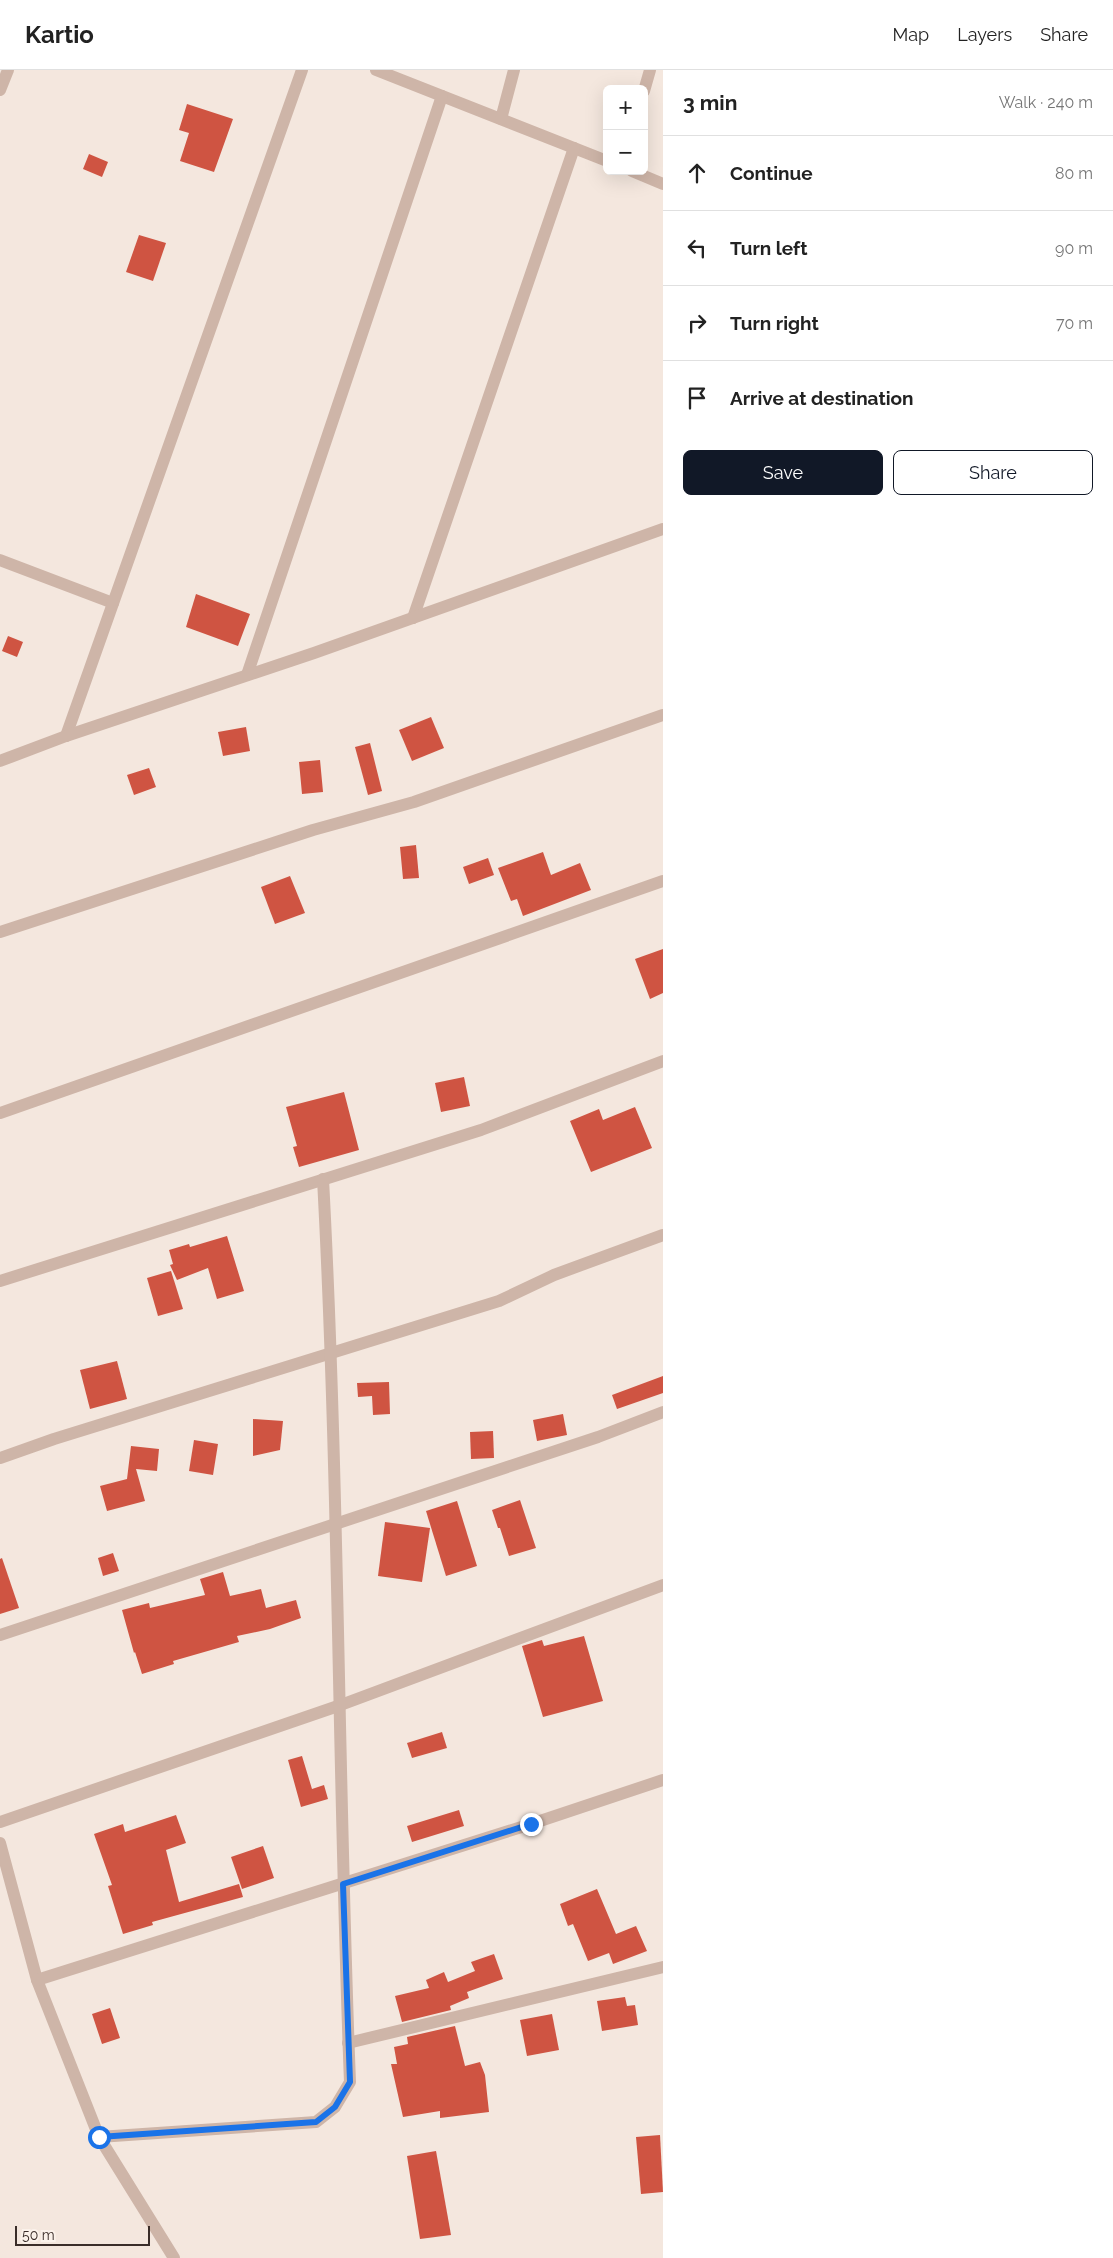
<!DOCTYPE html>
<html lang="en">
<head>
<meta charset="utf-8">
<style>
	:root { --surface:#fff; --page:#f2f2f2; --text:#222; --muted:#767676; --line:#e0e0e0; --accent:#111827 }
	body { margin:0; font-family:Raleway,sans-serif; background:var(--page); color:var(--text) }
	.controls { position:absolute; right:15px; top:15px; display:grid; overflow:hidden; border-radius:8px; box-shadow:0 5px 20px #0002 }
	.controls button { width:45px; height:45px; display:grid; place-items:center; padding:0; border:0; border-bottom:1px solid var(--line); background:var(--surface); color:var(--text); font:25px sans-serif }
	.scale { position:absolute; left:15px; bottom:12px; width:135px; box-sizing:border-box; padding-left:5px; border:2px solid #3a2d29; border-top:0; font-size:14px; line-height:18px; white-space:nowrap; color:#3a2d29; -webkit-text-stroke:4px #fbf2eb; paint-order:stroke }
	.stop { position:absolute; width:15px; height:15px; margin:-11px; border:4px solid #1a73e8; border-radius:50%; background:#fff }
	.stop.end { background:#1a73e8; border-color:#fff; box-shadow:0 1px 5px #0008 }
	.list { margin:0; padding:0; list-style:none }
	h2 { display:flex; justify-content:space-between; align-items:center; height:65px; margin:0; padding:0 20px; font-size:21px }
	h2 small { font-size:16px; font-weight:400; color:var(--muted) }
	.list li { display:grid; grid-template-columns:32px 1fr auto; gap:15px; align-items:center; box-sizing:border-box; height:75px; padding:0 20px; border-top:1px solid var(--line) }
	.list b { display:block; font-size:19px; white-space:nowrap }
	.list em { font-size:16px; font-style:normal; color:var(--muted) }
	.actions { display:flex; gap:10px; padding:15px 20px }
	.actions a { flex:1; padding:11px 0; border:1px solid var(--accent); border-radius:8px; text-align:center; font-size:18px; color:var(--accent) }
	.actions .main { background:var(--accent); color:#fff }
	.icon { flex:none; width:28px; height:28px; fill:none; stroke:currentColor; stroke-width:2; stroke-linecap:round; stroke-linejoin:round }
	.map { position:relative; flex:none; width:663px; height:2188px; overflow:hidden }
	header { display:flex; align-items:center; gap:30px; box-sizing:border-box; height:70px; padding:0 25px; background:var(--surface); border-bottom:1px solid var(--line) }
	header strong { font-size:24px }
	nav { display:flex; gap:28px; margin-inline-start:auto; font-size:18px }
	main { display:flex }
	aside { flex:1; background:var(--surface) }
	.map>svg:first-child { display:block }
</style>
</head>
<body>
<header>
<strong>Kartio</strong>
<nav><a>Map</a><a>Layers</a><a>Share</a></nav>
</header>
<main>
<div class="map">
<svg width="663" height="2188" viewBox="0 0 663 2188">
	<rect width="100%" height="100%" fill="#f4e7de"/>
	<!-- building -->
	<g fill="#cf5442">
		<polygon points="187,34 233,49 214,102 180,91 189,63 179,60"/>
		<polygon points="89,84 108,92 102,107 83,99"/>
		<polygon points="139,165 166,173 153,211 126,202"/>
		<polygon points="196,524 250,544 238,576 186,557"/>
		<polygon points="8,566 23,572 17,587 2,581"/>
		<polygon points="431,647 444,678 412,691 399,660"/>
		<polygon points="246,657 250,681 223,686 218,662"/>
		<polygon points="370,673 382,721 368,725 355,677"/>
		<polygon points="320,690 323,722 302,724 299,692"/>
		<polygon points="149,698 156,717 134,725 127,705"/>
		<polygon points="416,775 419,808 403,809 400,777"/>
		<polygon points="543,782 551,805 580,793 591,820 523,846 517,829 511,831 498,798"/>
		<polygon points="488,788 494,805 469,814 463,797"/>
		<polygon points="290,806 305,843 275,854 261,817"/>
		<polygon points="663,879 663,923 650,929 635,889"/>
		<polygon points="464,1007 470,1036 441,1042 435,1013"/>
		<polygon points="344,1022 359,1080 299,1097 293,1077 297,1076 286,1037"/>
		<polygon points="635,1037 652,1078 591,1102 570,1051 599,1039 603,1050"/>
		<polygon points="227,1166 244,1221 217,1229 208,1198 177,1210 170,1195 173,1194 169,1180 189,1174 190,1177"/>
		<polygon points="171,1201 183,1239 158,1246 147,1208"/>
		<polygon points="117,1291 127,1329 90,1339 80,1300"/>
		<polygon points="663,1306 663,1323 617,1339 612,1325"/>
		<polygon points="389,1312 390,1344 373,1345 372,1326 358,1327 357,1313"/>
		<polygon points="563,1344 567,1365 537,1371 533,1350"/>
		<polygon points="253,1349 283,1351 280,1380 253,1386"/>
		<polygon points="493,1361 494,1388 471,1389 470,1362"/>
		<polygon points="194,1370 218,1374 213,1405 189,1401"/>
		<polygon points="131,1376 159,1379 157,1401 136,1399 145,1431 107,1441 100,1416 127,1409"/>
		<polygon points="520,1430 536,1478 509,1486 500,1458 498,1458 492,1440"/>
		<polygon points="457,1431 477,1496 446,1506 426,1441"/>
		<polygon points="385,1452 430,1458 422,1512 378,1506"/>
		<polygon points="113,1483 119,1501 103,1506 98,1488"/>
		<polygon points="2,1488 19,1538 0,1544 0,1489"/>
		<polygon points="223,1502 230,1526 261,1519 266,1538 296,1530 301,1548 270,1559 237,1566 239,1572 173,1591 174,1594 142,1604 135,1582 134,1583 122,1540 149,1533 150,1538 205,1525 200,1509"/>
		<polygon points="584,1566 603,1631 543,1647 522,1576 542,1570 544,1576"/>
		<polygon points="442,1662 447,1678 412,1688 407,1673"/>
		<polygon points="302,1686 312,1719 324,1715 328,1729 301,1737 288,1690"/>
		<polygon points="459,1740 464,1756 412,1772 407,1756"/>
		<polygon points="176,1745 186,1773 166,1780 179,1832 239,1814 243,1827 152,1852 153,1855 123,1864 108,1816 112,1815 94,1764 123,1754 125,1762"/>
		<polygon points="263,1776 274,1808 242,1819 231,1787"/>
		<polygon points="597,1819 616,1864 636,1856 647,1881 613,1894 609,1883 588,1891 573,1854 568,1856 560,1834"/>
		<polygon points="494,1884 503,1909 467,1922 469,1928 450,1936 451,1940 402,1952 395,1926 429,1918 426,1910 444,1902 448,1912 475,1901 471,1892"/>
		<polygon points="625,1927 627,1936 635,1935 638,1955 602,1961 597,1931"/>
		<polygon points="110,1938 120,1968 102,1974 92,1944"/>
		<polygon points="552,1944 559,1980 527,1986 520,1950"/>
		<polygon points="455,1956 465,1996 480,1992 485,2005 489,2042 440,2048 440,2041 403,2047 391,1994 397,1994 394,1977 408,1974 407,1967"/>
		<polygon points="660,2065 663,2122 641,2124 636,2067"/>
		<polygon points="436,2081 451,2165 420,2169 407,2086"/>
	</g>
	<g fill="none" stroke-linecap="round" stroke-linejoin="round">
		<!-- minor -->
		<g stroke="#ceb5a8" stroke-width="12">
			<polyline points="376,0 607,91"/>
			<polyline points="0,20 8,0"/>
			<polyline points="644,21 650,0"/>
			<polyline points="501,49 514,0"/>
			<polyline points="632,101 663,114"/>
			<polyline points="0,490 113,533"/>
			<polyline points="413,548 574,78"/>
			<polyline points="247,605 442,26"/>
			<polyline points="66,666 302,0"/>
			<polyline points="0,691 66,666 314,583 663,459"/>
			<polyline points="0,862 313,760 414,732 663,645"/>
			<polyline points="0,1043 663,811"/>
			<polyline points="0,1211 481,1060 663,991"/>
			<polyline points="0,1388 54,1369 499,1231 554,1205 663,1165"/>
			<polyline points="0,1565 598,1367 663,1342"/>
			<polyline points="0,1752 338,1636 663,1515"/>
			<polyline points="0,1773 37,1910 99,2067 174,2188"/>
			<polyline points="37,1910 531,1754 663,1710"/>
			<polyline points="348,1973 663,1897"/>
			<path d="M 99,2067 L 316,2052 L 335,2037 L 350,2012 C 338,1711 339,1410 323,1109"/>
		</g>
	</g>
	<g fill="none" stroke-linecap="round" stroke-linejoin="round">
		<!-- route -->
		<polyline stroke="#1a73e8" stroke-width="6" points="99,2067 316,2052 335,2037 350,2012 343,1814 531,1754"/>
	</g>
</svg>
<div class="controls">
<button>+</button>
<button>−</button>
</div>
<div class="scale">50 m</div>
<div class="stop" style="left:99px;top:2067px"></div>
<div class="stop end" style="left:531px;top:1754px"></div>
</div>
<aside>
<h2>3 min<small>Walk · 240 m</small></h2>
<ul class="list">
<li><svg class="icon" aria-label="ahead" viewBox="0 0 24 24"><path d="M12 20V5M6 11l6-6 6 6"/></svg><div><b>Continue</b></div><em>80 m</em></li>
<li><svg class="icon" aria-label="left" viewBox="0 0 24 24"><path d="M17 20v-9H6M10 6l-5 5 5 5"/></svg><div><b>Turn left</b></div><em>90 m</em></li>
<li><svg class="icon" aria-label="right" viewBox="0 0 24 24"><path d="M7 20v-9h11M14 6l5 5-5 5"/></svg><div><b>Turn right</b></div><em>70 m</em></li>
<li><svg class="icon" aria-label="arrive" viewBox="0 0 24 24"><path d="M6 21V4h12l-3 4 3 4H6"/></svg><div><b>Arrive at destination</b></div></li>
</ul>
<div class="actions"><a class="main">Save</a><a>Share</a></div>
</aside>
</main>
</body>
</html>
